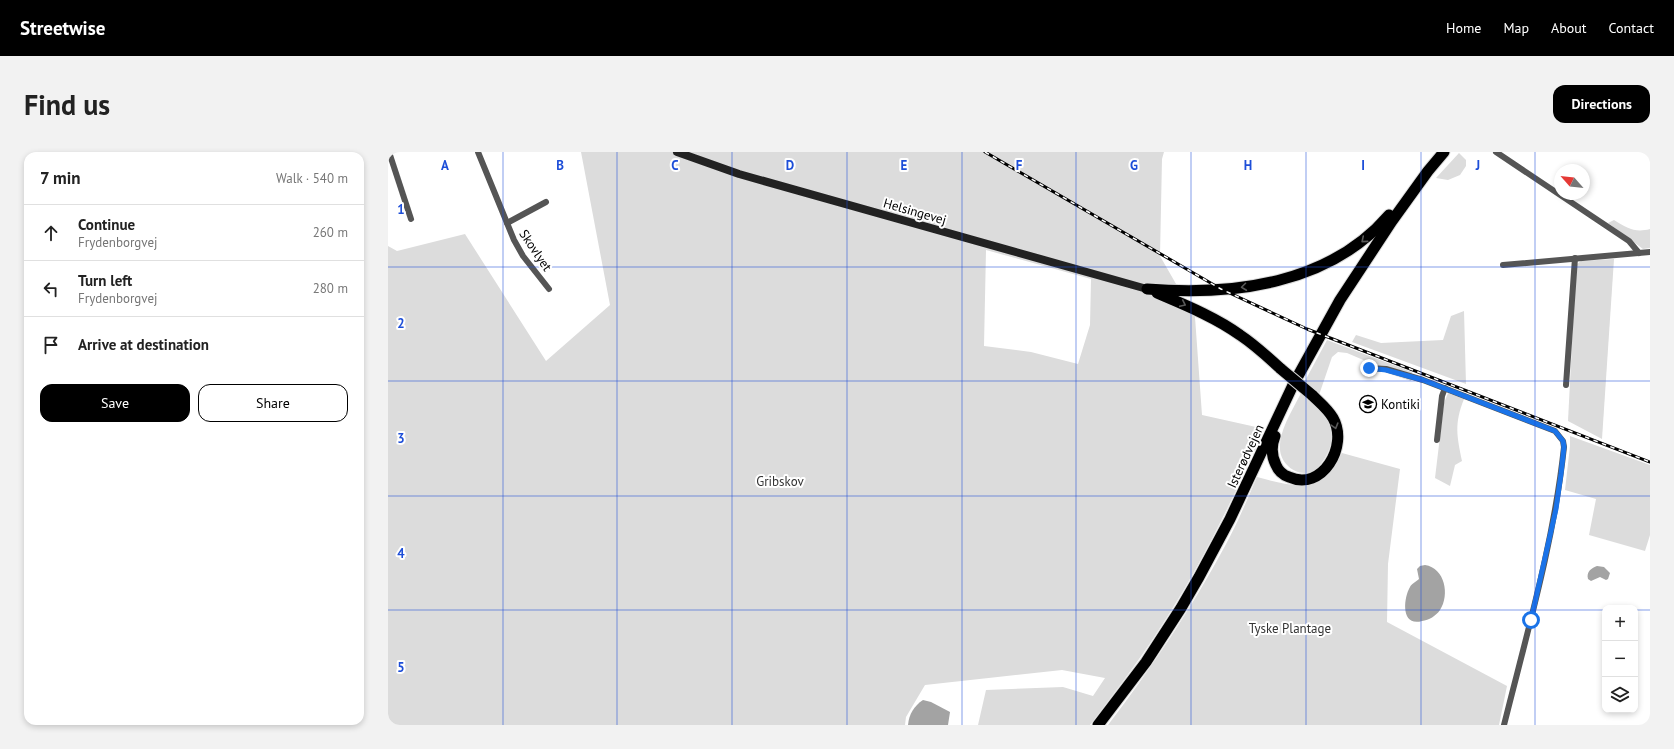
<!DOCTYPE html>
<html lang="en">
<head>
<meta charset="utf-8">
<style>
	:root { --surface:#fff; --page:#f2f2f2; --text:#222; --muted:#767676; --line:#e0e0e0; --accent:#000 }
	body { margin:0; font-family:"PT Sans",sans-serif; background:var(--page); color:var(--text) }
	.controls { position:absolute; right:12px; bottom:12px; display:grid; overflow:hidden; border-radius:8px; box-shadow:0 2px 6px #0003 }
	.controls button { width:36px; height:36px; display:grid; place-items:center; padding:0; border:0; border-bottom:1px solid var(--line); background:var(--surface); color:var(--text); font:20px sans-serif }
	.compass { position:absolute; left:1166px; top:12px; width:36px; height:36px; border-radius:50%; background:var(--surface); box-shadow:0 2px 6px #0003; rotate:297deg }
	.stop { position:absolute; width:12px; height:12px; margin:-9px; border:3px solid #1a73e8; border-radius:50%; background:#fff }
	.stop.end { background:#1a73e8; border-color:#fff; box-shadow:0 1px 4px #0008 }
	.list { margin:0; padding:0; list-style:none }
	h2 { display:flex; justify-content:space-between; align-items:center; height:52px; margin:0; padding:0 16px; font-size:17px }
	h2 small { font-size:13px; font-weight:400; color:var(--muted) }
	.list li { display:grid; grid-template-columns:26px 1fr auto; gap:12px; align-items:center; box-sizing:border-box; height:56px; padding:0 16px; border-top:1px solid var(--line) }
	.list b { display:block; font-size:15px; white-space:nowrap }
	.list p { margin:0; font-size:13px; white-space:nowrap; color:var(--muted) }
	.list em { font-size:13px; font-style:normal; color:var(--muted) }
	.actions { display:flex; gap:8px; padding:12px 16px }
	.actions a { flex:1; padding:9px 0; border:1px solid var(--accent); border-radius:12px; text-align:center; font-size:14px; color:var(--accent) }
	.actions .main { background:var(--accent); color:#fff }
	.icon { flex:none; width:22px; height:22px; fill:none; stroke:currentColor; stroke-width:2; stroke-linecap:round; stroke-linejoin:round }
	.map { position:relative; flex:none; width:1262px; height:573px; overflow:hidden; border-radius:12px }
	header { display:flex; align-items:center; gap:24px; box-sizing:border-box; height:56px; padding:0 20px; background:var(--accent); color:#fff }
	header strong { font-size:19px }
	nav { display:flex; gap:22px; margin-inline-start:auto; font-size:14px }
	.intro { display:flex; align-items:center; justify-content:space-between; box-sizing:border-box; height:96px; padding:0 24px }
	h1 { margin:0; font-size:28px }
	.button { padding:10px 18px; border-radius:12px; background:var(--accent); color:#fff; font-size:14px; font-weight:700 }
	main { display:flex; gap:24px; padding:0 24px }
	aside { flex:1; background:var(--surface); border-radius:12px; box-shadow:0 2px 6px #0003 }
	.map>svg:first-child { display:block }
</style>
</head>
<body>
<header>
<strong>Streetwise</strong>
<nav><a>Home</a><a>Map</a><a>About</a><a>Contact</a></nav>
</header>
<div class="intro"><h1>Find us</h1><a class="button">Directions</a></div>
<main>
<aside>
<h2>7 min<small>Walk · 540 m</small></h2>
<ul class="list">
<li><svg class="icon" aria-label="ahead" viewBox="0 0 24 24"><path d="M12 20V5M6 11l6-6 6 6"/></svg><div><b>Continue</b><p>Frydenborgvej</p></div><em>260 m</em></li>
<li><svg class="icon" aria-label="left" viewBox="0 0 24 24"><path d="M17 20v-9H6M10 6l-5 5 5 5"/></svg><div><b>Turn left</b><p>Frydenborgvej</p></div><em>280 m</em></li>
<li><svg class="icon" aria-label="arrive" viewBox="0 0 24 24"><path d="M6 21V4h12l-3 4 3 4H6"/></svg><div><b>Arrive at destination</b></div></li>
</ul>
<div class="actions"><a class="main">Save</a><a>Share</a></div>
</aside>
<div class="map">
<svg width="1262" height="573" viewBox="0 0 1262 573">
	<rect width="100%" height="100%" fill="#fff"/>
	<!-- green -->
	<g fill="#dcdcdc" fill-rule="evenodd">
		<path d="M 193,0 L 776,0 L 774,7 L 772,104 L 807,165 L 814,263 L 877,277 C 845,346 812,416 770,479 C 749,512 725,542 702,573 L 590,573 L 598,538 L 675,535 L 705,544 L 717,526 L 674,518 L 537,533 L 518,565 L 517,573 L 0,573 L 0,94 L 9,99 L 77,82 L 158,209 L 222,153 ZM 598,98 L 703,127 L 702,173 L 690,212 L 643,200 L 596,194 Z"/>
		<polygon points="1071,1 1078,8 1078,14 1072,23 1060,28 1048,26"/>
		<path d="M 1226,68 C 1239,76 1247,81 1262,77 L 1262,96 L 1255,97 L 1220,71 Z"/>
		<polygon points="1226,107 1214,287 1180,269 1188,113 1193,109"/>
		<polygon points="1076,159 1078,232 964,190 968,183 993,191 1055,188 1063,164"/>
		<polygon points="939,188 1024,220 1023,229 999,221 987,213 959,201 950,200 944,205 931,243 917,229"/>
		<path d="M 914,239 C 921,245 929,250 934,257 C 947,274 947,294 934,310 C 932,314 927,319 923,320 C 907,325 891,310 892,295 C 892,276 906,256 914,239 Z"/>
		<path d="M 1060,241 L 1076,247 C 1066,272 1069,284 1074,309 L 1067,313 L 1062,334 L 1047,326 L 1056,251 Z"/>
		<polygon points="1182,284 1262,313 1262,383 1257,399 1201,383 1208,347 1177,338 1182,294"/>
		<path d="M 954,301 L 1012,317 L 1000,412 L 999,470 L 1119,534 L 1111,573 L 720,573 C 763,517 803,457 837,394 C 849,372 859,348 869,325 C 909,336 931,342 954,301 Z"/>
	</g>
	<!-- water -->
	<g fill="#a3a3a3">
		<path d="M 1037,413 C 1057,416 1062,443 1052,458 C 1048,464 1041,468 1034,469 C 1013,475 1015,447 1022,435 C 1023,432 1028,430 1031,427 L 1029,417 L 1032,414 Z"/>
		<path d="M 1209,414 L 1216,415 L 1222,421 L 1220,427 L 1218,428 L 1212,425 L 1203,429 L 1200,427 C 1198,419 1204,416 1209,414 Z"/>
		<path d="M 535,548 L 543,550 L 562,560 L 560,573 L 520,573 C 521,562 526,554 535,548 Z"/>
	</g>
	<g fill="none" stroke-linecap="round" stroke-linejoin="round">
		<!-- highway casing -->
		<g stroke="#dbdbdb" stroke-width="13">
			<g id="highway">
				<path d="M 759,137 C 845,144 942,132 1001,63"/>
				<path d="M 769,141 C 797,153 827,165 852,183 C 867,193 880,205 893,217"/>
				<path d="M 887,284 C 883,294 883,303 888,313 C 890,318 895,323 901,325 C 934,340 961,294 945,266 C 940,257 931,250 924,243"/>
				<polyline points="710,573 758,510 793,456 811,425 842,367 905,233 952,148 1004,69 1040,19 1056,0"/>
			</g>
		</g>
		<!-- street -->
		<g stroke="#555" stroke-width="6">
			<polyline points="1,0 23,67"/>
			<polyline points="90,0 126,88 135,104 161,137"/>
			<polyline points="1108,0 1241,89 1251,101"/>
			<polyline points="119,71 158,50"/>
			<polyline points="1115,113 1262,100"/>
			<path d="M 981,216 L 998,217 L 1035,228 L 1167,279 L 1175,289 L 1176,295 C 1166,389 1139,481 1116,573"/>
			<polyline points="1178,233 1187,106"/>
			<polyline points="1049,288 1054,244 1057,236"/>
		</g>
		<!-- secondary -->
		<polyline stroke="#222" stroke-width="8" points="289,0 351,22 759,137"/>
		<!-- highway -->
		<use href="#highway" stroke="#000" stroke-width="11"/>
		<!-- rail casing -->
		<g stroke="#000" stroke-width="3">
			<polyline id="rail" points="597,0 833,137 919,177 1262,310"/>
		</g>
		<!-- rail -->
		<use href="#rail" stroke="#fff" stroke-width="1.5" stroke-dasharray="4.5" stroke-linecap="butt"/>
		<!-- highway-bridge casing -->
		<g stroke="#dbdbdb" stroke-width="13" stroke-linecap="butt">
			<polyline id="highway-bridge" points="893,217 924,243"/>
		</g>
		<!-- highway-bridge -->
		<use href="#highway-bridge" stroke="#000" stroke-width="11"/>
	</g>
	<!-- one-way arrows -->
	<defs><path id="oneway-chevron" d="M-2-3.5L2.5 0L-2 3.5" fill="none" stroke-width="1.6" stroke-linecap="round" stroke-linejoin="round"/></defs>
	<g stroke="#595959">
		<use href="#oneway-chevron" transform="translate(976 88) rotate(140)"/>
		<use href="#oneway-chevron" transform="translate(856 135) rotate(173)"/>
		<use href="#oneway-chevron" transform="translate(795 152) rotate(25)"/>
		<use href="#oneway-chevron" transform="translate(947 274) rotate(74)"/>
	</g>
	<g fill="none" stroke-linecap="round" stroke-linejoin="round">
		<!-- route -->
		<polyline stroke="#1a73e8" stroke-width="5" points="981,216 998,218 1035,228 1167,279 1175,289 1176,295 1173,322 1168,357 1143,468"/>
	</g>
	<!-- grid -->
	<path fill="none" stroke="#1d4ed8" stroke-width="1" stroke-opacity="0.55" d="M 115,0 L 115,573M 229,0 L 229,573M 344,0 L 344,573M 459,0 L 459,573M 574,0 L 574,573M 688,0 L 688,573M 803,0 L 803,573M 918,0 L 918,573M 1033,0 L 1033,573M 1147,0 L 1147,573M 0,115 L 1262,115M 0,229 L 1262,229M 0,344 L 1262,344M 0,458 L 1217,458M 1247,458 L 1262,458"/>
	<!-- icons -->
	<defs>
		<g id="school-ring" transform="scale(0.9)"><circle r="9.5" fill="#fff" stroke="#000" stroke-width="1.5"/><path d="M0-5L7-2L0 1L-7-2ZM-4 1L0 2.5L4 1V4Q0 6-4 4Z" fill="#000"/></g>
	</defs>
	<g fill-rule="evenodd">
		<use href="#school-ring" x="980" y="252"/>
	</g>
	<g text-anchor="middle" stroke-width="4" stroke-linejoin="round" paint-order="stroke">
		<!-- street labels -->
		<g font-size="13" fill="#000" stroke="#fff">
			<text transform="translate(527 59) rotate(16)" y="5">Helsingevej</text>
			<text transform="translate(148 98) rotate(56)" y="5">Skovlyet</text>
			<text transform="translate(857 304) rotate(-65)" y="5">Isterødvejen</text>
		</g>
		<!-- poi labels -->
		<g font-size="13" fill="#000" stroke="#fff" text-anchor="start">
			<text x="993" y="257">Kontiki</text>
		</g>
		<!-- park labels -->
		<g font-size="13" fill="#333" stroke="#fff">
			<text x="392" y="334">Gribskov</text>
			<text x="902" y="481">Tyske Plantage</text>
		</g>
	</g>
	<g font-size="13" text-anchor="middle" font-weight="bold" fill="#1d4ed8" stroke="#fff" stroke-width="4" stroke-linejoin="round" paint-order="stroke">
		<text x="57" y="18">A</text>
		<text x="172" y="18">B</text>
		<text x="287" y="18">C</text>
		<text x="402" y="18">D</text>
		<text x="516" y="18">E</text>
		<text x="631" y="18">F</text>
		<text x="746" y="18">G</text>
		<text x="860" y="18">H</text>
		<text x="975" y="18">I</text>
		<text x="1090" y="18">J</text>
		<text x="13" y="62">1</text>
		<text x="13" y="176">2</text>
		<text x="13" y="291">3</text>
		<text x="13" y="406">4</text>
		<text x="13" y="520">5</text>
	</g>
</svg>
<div class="controls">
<button>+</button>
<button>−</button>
<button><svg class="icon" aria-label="layers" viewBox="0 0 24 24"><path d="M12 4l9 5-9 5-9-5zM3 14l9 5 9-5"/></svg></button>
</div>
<svg class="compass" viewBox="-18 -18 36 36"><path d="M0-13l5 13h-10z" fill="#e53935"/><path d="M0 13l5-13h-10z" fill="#767676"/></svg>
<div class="stop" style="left:1143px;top:468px"></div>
<div class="stop end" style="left:981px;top:216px"></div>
</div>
</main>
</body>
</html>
